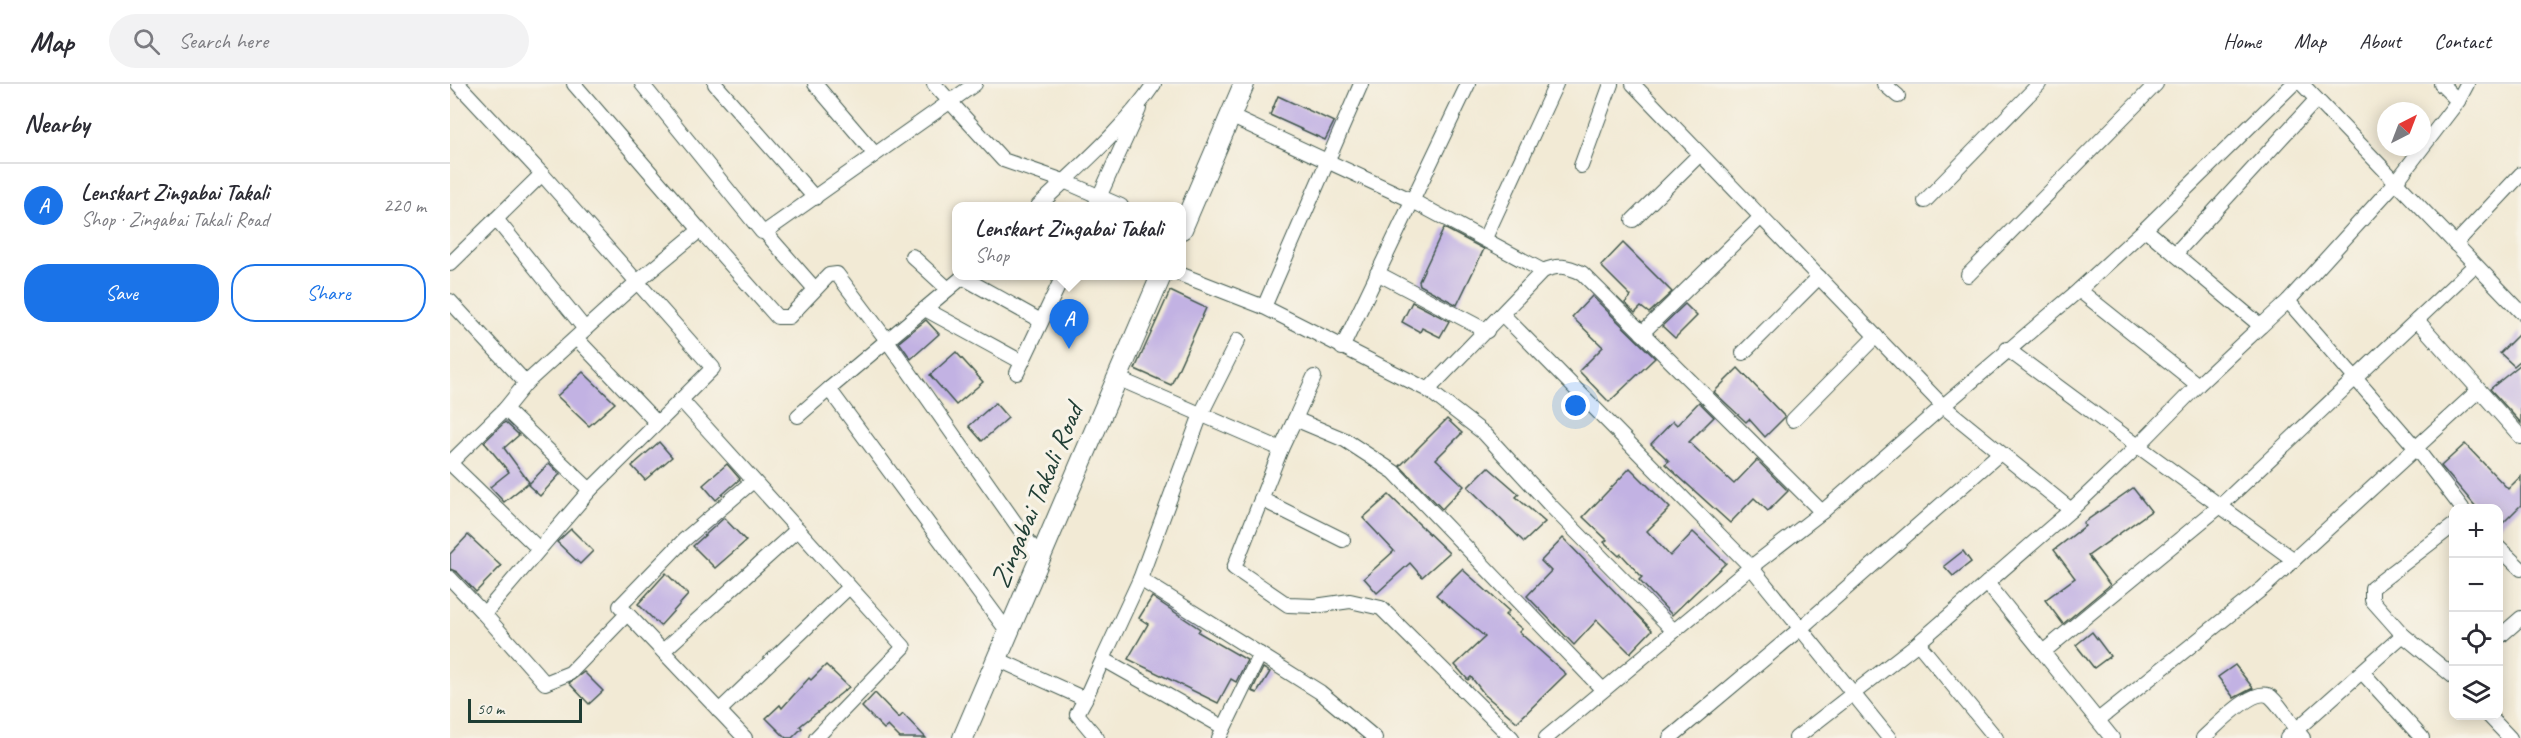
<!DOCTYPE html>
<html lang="en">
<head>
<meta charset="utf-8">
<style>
	:root { --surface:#fff; --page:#f2f2f3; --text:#2b2b33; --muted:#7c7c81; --line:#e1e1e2; --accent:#1a73e8 }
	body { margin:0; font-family:Caveat,sans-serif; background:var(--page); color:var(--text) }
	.controls { position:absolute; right:18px; bottom:18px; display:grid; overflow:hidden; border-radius:12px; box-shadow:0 3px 15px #0003 }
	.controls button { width:54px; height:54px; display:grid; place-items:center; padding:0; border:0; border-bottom:2px solid var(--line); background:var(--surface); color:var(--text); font:30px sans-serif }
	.compass { position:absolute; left:1927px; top:18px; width:54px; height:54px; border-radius:50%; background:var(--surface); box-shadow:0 3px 15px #0003; rotate:42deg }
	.scale { position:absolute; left:18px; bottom:15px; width:114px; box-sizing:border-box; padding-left:6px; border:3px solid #1f3d34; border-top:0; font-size:16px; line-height:21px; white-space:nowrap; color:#1f3d34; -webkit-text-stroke:4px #f7f3e8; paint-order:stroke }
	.you { position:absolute; left:1126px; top:322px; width:21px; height:21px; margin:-15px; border:4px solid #fff; border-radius:50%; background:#1a73e8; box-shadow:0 0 0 9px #1a73e833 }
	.badge { display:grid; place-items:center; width:39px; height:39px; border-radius:50%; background:var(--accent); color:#fff; font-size:20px; font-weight:700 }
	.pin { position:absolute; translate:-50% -50px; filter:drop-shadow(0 2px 3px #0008) }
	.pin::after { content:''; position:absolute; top:32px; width:21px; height:18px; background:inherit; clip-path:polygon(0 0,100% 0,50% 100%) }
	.popup { position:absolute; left:502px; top:118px; width:234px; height:78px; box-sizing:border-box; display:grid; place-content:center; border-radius:12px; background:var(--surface); filter:drop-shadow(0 2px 4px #0005); font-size:20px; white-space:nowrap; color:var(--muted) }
	.popup b { font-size:22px; color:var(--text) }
	.popup::after { content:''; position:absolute; left:50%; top:100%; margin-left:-12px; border:12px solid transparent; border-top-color:var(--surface) }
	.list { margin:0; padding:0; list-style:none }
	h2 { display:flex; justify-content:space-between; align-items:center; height:78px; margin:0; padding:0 24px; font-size:26px }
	h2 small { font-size:20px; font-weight:400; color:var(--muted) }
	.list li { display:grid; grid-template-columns:39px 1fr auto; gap:18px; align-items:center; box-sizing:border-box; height:84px; padding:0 24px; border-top:2px solid var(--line) }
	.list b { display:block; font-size:22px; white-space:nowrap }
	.list p { margin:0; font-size:20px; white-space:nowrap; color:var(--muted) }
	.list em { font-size:20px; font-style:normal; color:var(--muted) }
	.actions { display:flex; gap:12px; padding:18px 24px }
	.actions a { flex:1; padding:14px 0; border:2px solid var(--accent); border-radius:24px; text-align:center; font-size:21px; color:var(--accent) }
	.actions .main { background:var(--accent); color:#fff }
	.icon { flex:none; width:33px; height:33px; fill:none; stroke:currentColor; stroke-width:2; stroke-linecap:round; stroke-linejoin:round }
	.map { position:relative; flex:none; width:2071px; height:654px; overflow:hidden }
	header { display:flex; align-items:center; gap:36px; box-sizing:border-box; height:84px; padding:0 30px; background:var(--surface); border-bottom:2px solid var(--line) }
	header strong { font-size:28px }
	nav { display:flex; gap:33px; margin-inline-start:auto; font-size:21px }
	.search { width:420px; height:54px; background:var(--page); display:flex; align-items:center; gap:15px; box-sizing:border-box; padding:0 21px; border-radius:33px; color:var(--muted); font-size:22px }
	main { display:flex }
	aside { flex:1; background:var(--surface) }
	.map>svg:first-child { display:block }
</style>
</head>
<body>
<header>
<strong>Map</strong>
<div class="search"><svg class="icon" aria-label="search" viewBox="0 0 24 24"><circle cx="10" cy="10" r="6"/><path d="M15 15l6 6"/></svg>Search here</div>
<nav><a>Home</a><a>Map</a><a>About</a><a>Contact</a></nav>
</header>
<main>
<aside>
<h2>Nearby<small></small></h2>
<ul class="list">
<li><span class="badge">A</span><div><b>Lenskart Zingabai Takali</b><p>Shop · Zingabai Takali Road</p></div><em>220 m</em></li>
</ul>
<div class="actions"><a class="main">Save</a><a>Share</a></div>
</aside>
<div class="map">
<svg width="2071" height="654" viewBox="0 0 2071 654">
	<rect width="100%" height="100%" fill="#f7f3e8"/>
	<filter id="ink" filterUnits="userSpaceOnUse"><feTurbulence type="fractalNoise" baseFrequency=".0167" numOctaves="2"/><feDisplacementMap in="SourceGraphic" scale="12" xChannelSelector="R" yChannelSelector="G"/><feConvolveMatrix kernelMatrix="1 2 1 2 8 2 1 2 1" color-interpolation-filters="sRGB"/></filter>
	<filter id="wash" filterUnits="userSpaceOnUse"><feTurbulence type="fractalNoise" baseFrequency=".008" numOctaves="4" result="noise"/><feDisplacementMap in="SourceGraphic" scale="24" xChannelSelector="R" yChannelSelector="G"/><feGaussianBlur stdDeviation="1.35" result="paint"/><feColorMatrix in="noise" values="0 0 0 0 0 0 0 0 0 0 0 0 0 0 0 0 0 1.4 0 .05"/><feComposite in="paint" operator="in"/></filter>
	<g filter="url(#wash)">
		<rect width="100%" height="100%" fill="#f2ead5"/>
		<g id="blocks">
			<!-- building -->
			<g fill="#c2b2e3">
				<polygon points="828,12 884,38 875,56 820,31"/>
				<polygon points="994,144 1034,165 1007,221 970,201 969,197"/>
				<polygon points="1173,159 1222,208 1199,229 1191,223 1185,229 1175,219 1181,212 1151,182"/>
				<polygon points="720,207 756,224 721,301 685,285"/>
				<polygon points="1142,212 1205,274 1159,318 1129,287 1153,263 1122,233"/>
				<polygon points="962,218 999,237 990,253 972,244 970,248 952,238"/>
				<polygon points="1235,220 1247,232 1225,254 1212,242"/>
				<polygon points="476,236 489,250 461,275 449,258"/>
				<polygon points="2071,248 2071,276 2064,282 2050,269"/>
				<polygon points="506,268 533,298 506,321 480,291"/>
				<polygon points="2071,280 2071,339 2040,305"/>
				<polygon points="1288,284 1335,333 1315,353 1299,335 1296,338 1264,308"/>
				<polygon points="133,288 165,319 139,342 107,312"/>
				<polygon points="1249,318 1264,333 1239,358 1284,400 1307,376 1338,407 1318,427 1304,414 1280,439 1215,380 1219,377 1201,360 1223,337 1227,341"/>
				<polygon points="545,319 558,334 532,357 519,342"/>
				<polygon points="997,335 1012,349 986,375 1014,402 992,425 950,382"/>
				<polygon points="55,338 69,351 54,364 79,398 54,418 40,403 59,388 34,358"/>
				<polygon points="209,358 222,373 195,396 182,382"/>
				<polygon points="2015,360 2058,405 2071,392 2071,421 2049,443 2049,424 2027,424 1991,382"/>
				<polygon points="99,379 110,390 90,412 78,401"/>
				<polygon points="277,380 290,395 266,416 253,401"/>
				<polygon points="1038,383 1069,410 1066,413 1095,438 1074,458 1018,403"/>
				<polygon points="1180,384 1220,424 1197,447 1220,472 1243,448 1276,479 1222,531 1189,496 1192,493 1171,470 1169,472 1154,458 1157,456 1133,433"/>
				<polygon points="1683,404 1701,427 1638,472 1660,501 1613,540 1595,516 1625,494 1604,466 1635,442 1633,439"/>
				<polygon points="939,411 999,469 972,493 960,479 927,509 914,494 944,467 913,434"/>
				<polygon points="274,434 296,457 265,484 243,462"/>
				<polygon points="121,445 143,467 130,480 107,458"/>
				<polygon points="18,451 51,482 26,508 7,488 0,485 0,470"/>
				<polygon points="1113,454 1202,546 1180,569 1147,536 1124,561 1077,512 1101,487 1091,477"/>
				<polygon points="1513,467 1521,478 1503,492 1494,482"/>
				<polygon points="1012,485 1059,527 1055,531 1072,545 1069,548 1116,590 1067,638 1035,611 1021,593 1018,596 1005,581 1035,553 986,511"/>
				<polygon points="216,489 238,511 210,542 188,520"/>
				<polygon points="702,513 750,545 748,548 797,576 786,598 781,595 768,619 678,575 698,540 689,534"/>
				<polygon points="1642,548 1660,572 1644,584 1626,561"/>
				<polygon points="376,581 399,603 350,642 352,644 342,654 336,654 316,634 330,621 332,624 359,594 361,596"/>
				<polygon points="1785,581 1803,604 1784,614 1768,593"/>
				<polygon points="813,584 820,588 807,609 802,607"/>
				<polygon points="134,588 153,607 139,620 119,599"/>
				<polygon points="425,609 449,634 453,630 476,654 450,654 438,642 434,645 412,623"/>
			</g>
		</g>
	</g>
	<g filter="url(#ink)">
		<use href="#blocks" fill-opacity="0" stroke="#3f574c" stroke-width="1.5"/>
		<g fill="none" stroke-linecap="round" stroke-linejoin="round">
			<!-- street casing -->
			<g stroke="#3f574c" stroke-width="16">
				<g id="street">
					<polyline points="192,0 312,148 315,148 525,0"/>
					<polyline points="265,0 365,114"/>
					<polyline points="365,0 424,69"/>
					<polyline points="484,0 553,76 614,97 671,122"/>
					<polyline points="1183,0 1493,322 1629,206 1748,301 1688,362 1557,265"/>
					<polyline points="1434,0 1448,12"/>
					<polyline points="1843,0 1695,145 1811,242 1838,217 1965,363 2012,424"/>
					<polyline points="1852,0 2071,228"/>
					<polyline points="1991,0 2008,17"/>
					<polyline points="780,32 961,116 1093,187"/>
					<polyline points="1131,82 1161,0"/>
					<polyline points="1475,117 1589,0"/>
					<path d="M 588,122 C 628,84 673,46 704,0"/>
					<polyline points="645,122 689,25"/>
					<polyline points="46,135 135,245"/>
					<polyline points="1183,136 1250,70"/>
					<polyline points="250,146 327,233 339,233 379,191 387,190 436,255 590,474"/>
					<polyline points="315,148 365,205"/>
					<polyline points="1035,154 1106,0"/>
					<polyline points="2005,160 2071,90"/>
					<polyline points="1725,170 1866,16"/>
					<polyline points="462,172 498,205"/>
					<polyline points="0,180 92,90 8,0"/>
					<polyline points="927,189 1037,247"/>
					<path d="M 732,191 L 814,223 L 978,306 L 1093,187 C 1108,180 1117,182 1132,189 L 1372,428 L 1301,483 L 1096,654"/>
					<polyline points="1518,191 1706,0"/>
					<polyline points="514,192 379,305 558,548"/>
					<polyline points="512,193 591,237"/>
					<polyline points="1629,206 1695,145"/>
					<polyline points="0,217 76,299 55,325 140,406 263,284 92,90"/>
					<polyline points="1838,217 1946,98 2008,17 2017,0"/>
					<polyline points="814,223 911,0"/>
					<polyline points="475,225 572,278"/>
					<polyline points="1053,231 1301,483 1439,654"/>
					<polyline points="1967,236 2071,353"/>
					<polyline points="1192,249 1311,133"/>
					<polyline points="126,254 207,339"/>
					<polyline points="892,264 1018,0"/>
					<polyline points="1293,269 1369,193"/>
					<polyline points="567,289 613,192"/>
					<polyline points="667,294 831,365 845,335 895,356 944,388 1153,606"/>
					<polyline points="76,299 187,198 250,146 124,0"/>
					<polyline points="1748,301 1811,242"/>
					<polyline points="978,306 1035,350 1101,422 1224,547"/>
					<polyline points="231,316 454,563 366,654"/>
					<polyline points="348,332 379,305"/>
					<polyline points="845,335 864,293"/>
					<polyline points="1343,336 1426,252"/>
					<polyline points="831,365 784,484 838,521 865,522 900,517 931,524 1062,654"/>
					<polyline points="0,379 89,465"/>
					<polyline points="0,379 55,325"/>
					<polyline points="140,406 34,530 95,599 120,589 177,530"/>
					<polyline points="811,415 893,456"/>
					<polyline points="1372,428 1493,322 1621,426"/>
					<polyline points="2004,441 1922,504 1922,516 1953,551 2004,593"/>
					<polyline points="2048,463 2071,485"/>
					<polyline points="0,494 34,530"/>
					<polyline points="690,495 870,608 925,654"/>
					<polyline points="1537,499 1662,654"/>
					<polyline points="2048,554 2071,534"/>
					<polyline points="1468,559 1546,654"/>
					<polyline points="213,567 348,445"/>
					<polyline points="1593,568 1769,423 2025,181"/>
					<polyline points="547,575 635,615 653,575 773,643"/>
					<polyline points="653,575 690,495 751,330 788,256"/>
					<polyline points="1912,588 1972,654"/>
					<polyline points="635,615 627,630 647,654"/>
					<polyline points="269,627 399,503"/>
					<polyline points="2039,632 2060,654"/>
					<polyline points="1648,636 1813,504 2029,306"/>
					<polyline points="295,654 170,522 234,456 303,397"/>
					<polyline points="769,654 810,570"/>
					<polyline points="1220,654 1351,544 1550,369"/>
					<polyline points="1346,654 1468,559 1621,426 1688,362 1844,476"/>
					<path d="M 1753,654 C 1766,643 1805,600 1821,613 C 1833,624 1842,642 1853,654"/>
					<polyline points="1837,654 1953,551"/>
				</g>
			</g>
			<!-- secondary casing -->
			<g stroke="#3f574c" stroke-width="22">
				<g id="secondary">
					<polyline points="732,145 794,0"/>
					<polyline points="513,654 711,192"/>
				</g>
			</g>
			<!-- street -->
			<use href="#street" stroke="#fff" stroke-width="14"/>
			<!-- secondary -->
			<use href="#secondary" stroke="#fff" stroke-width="20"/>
		</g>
	</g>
	<g text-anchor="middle" stroke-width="6" stroke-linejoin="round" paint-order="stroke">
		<!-- street labels -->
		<g font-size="28" fill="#1f3d34" stroke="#f7f3e8">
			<text transform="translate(586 411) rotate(-67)" y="10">Zingabai Takali Road</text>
		</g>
	</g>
</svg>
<div class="controls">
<button>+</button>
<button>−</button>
<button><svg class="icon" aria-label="locate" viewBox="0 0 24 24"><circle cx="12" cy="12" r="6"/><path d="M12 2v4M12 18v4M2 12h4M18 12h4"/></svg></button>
<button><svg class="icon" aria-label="layers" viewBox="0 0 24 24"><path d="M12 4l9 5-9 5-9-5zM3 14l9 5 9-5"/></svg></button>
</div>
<svg class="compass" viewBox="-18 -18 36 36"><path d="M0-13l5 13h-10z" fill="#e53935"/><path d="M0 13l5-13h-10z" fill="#7c7c81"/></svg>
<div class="scale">50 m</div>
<div class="you"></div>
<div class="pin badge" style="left:619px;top:265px">A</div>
<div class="popup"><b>Lenskart Zingabai Takali</b>Shop</div>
</div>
</main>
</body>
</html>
